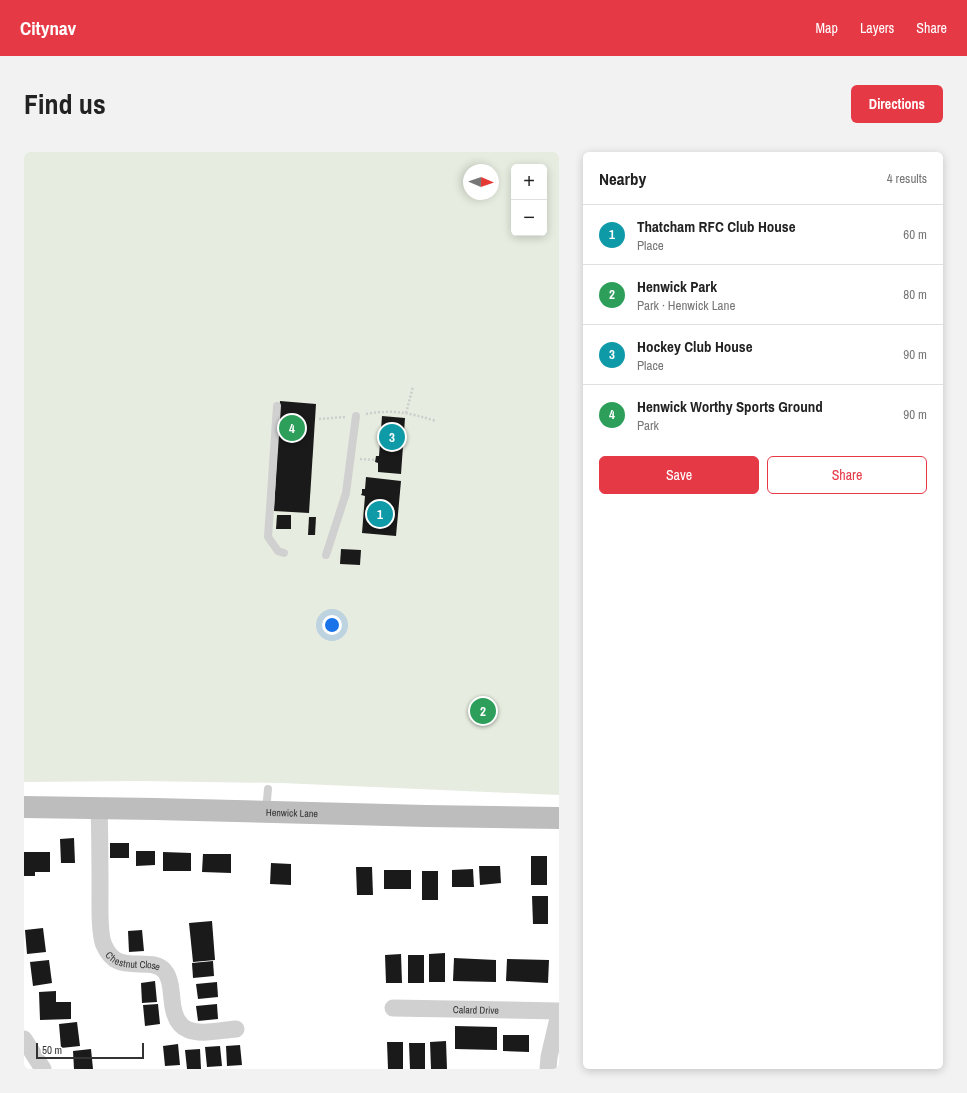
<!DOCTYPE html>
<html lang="en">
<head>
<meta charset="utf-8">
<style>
	:root { --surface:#fff; --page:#f2f2f2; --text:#222; --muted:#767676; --line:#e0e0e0; --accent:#e63946 }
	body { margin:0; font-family:"Archivo Narrow",sans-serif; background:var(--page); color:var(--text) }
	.controls { position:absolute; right:12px; top:12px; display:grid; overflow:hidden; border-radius:6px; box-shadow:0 2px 10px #0003 }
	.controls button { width:36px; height:36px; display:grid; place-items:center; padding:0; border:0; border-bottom:1px solid var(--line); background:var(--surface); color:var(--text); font:20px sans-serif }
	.compass { position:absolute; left:439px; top:12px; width:36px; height:36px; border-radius:50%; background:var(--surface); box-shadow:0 2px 10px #0003; rotate:92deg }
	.scale { position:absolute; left:12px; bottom:10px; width:108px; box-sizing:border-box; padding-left:4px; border:2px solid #333; border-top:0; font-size:11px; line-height:14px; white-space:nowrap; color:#333; -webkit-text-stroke:3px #fff; paint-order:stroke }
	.you { position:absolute; left:308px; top:473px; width:14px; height:14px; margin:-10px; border:3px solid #fff; border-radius:50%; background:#1a73e8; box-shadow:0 0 0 6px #1a73e833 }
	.badge { display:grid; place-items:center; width:26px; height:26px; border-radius:50%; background:var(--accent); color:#fff; font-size:13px; font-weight:700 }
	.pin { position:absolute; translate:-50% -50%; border:2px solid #fff; box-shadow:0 1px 4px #0006 }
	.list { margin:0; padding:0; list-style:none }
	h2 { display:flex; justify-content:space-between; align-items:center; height:52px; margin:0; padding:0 16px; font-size:17px }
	h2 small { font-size:13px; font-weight:400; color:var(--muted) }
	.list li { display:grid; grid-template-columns:26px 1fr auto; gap:12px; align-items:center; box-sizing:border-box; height:60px; padding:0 16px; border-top:1px solid var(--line) }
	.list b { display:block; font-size:15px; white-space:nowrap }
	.list p { margin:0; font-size:13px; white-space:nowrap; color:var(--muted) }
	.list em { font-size:13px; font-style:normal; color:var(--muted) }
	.actions { display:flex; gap:8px; padding:12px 16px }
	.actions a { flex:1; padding:9px 0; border:1px solid var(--accent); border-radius:6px; text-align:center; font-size:14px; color:var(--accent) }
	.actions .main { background:var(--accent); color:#fff }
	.map { position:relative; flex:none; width:535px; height:917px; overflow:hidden; border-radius:6px }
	header { display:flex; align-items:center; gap:24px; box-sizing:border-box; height:56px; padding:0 20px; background:var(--accent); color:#fff }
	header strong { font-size:19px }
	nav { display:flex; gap:22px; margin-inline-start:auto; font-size:14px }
	.intro { display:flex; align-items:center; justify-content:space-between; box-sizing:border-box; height:96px; padding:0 24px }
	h1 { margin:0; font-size:28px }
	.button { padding:10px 18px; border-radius:6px; background:var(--accent); color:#fff; font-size:14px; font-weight:700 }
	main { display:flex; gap:24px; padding:0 24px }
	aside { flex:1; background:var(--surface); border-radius:6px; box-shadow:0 2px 10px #0003 }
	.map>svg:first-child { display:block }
</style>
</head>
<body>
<header>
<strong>Citynav</strong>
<nav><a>Map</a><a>Layers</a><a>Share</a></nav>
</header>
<div class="intro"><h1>Find us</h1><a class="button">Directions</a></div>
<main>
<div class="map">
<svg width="535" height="917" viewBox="0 0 535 917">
	<rect width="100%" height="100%" fill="#fff"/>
	<!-- green -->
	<path fill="#e6ecdf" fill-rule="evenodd" d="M 0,0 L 535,0 L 535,643 L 258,631 L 115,629 L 0,630 ZM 490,15 L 520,15 L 520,81 L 490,81 ZM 445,18 L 469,18 L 469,42 L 445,42 Z"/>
	<!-- building -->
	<g fill="#1a1a1a">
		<polygon points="256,249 292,252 285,361 250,359"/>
		<polygon points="358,264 381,266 377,322 354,320 354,311 351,310 352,304 355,304"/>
		<polygon points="342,325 377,329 372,384 338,381 341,344 337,343 338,341 338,337 341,337"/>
		<polygon points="253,363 267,363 267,377 252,377"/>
		<polygon points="285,365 292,365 291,383 284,383"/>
		<polygon points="317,397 337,398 336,413 316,412"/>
		<polygon points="50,686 51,711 37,711 36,687"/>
		<rect x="86" y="691" width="19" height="15"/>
		<polygon points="112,699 131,699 131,713 112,714"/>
		<polygon points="0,700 26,700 26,720 11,720 11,724 0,724"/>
		<polygon points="139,700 167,701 167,719 139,719"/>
		<polygon points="179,702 207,702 207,721 178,720"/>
		<rect x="507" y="704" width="16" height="29"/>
		<polygon points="247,711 267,712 267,733 246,732"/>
		<polygon points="455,714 476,714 477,731 456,733"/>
		<polygon points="332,715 348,715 349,743 333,743"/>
		<polygon points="449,717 450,735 428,735 428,718"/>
		<rect x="360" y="718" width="27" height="19"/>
		<rect x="398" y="719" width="16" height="29"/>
		<polygon points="508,744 524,744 524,772 509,772"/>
		<polygon points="188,769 191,808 169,810 165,771"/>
		<polygon points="19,776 22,800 3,802 1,778"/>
		<polygon points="118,778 120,799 105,800 104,779"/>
		<polygon points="421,801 421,830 405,830 405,802"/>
		<polygon points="377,802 378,831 362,831 361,803"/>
		<rect x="384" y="803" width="16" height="28"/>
		<polygon points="430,806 472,808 472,830 429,829"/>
		<polygon points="483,807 525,808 524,831 482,829"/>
		<polygon points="25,808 28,831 9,834 6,810"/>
		<polygon points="189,809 190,824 169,826 168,811"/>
		<polygon points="131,829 133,850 118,851 117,831"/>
		<polygon points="193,830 194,845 174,847 172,832"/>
		<polygon points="32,839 32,850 47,850 47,867 16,868 15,840"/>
		<polygon points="134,852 136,872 121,874 119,853"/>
		<polygon points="193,852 194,867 174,869 172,854"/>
		<polygon points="53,870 56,894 37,896 35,872"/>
		<polygon points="431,874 473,875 473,898 431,897"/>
		<polygon points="479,883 505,883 505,900 479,899"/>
		<polygon points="422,889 423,917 407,917 406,890"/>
		<polygon points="363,890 379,890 379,917 364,917"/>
		<polygon points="385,891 401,891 401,917 386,917"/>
		<polygon points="154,892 156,913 141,914 139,894"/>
		<polygon points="216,893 218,913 203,914 202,894"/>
		<polygon points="196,894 198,914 183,915 181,895"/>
		<polygon points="67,897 69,917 50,917 49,899"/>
		<polygon points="176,897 177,917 163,917 161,898"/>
	</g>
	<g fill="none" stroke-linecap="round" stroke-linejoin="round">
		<!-- path -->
		<g stroke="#cdcdcd" stroke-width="2.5" stroke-dasharray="2 2" stroke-linecap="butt">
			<polyline points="382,261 389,235"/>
			<path d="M 342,262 C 369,257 386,261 412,269"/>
			<polyline points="295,267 321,265"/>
			<polyline points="336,307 352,308"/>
		</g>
		<!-- lane -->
		<g stroke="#d0d0d0" stroke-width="8">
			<polyline points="253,254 244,385 254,399 260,401"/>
			<polyline points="302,403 322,341 332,264"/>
			<polyline points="242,659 244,637"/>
		</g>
		<!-- street -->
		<g stroke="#d0d0d0" stroke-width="17">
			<path id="s1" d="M 75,656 C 76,685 76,713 76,742 C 76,754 75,783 80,793 C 83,800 87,806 94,809 C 108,816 133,806 142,821 C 147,828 147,839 148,847 C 151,890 179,880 212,877"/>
			<path id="s2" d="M 369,856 L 535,859"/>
			<polyline points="0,887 19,917"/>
			<polyline points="524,917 525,905 535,862"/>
		</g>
		<!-- secondary -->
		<path stroke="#bdbdbd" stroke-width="22" id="s3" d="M 0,655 L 131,657 L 402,664 L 535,666"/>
	</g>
	<g text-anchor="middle" stroke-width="4" stroke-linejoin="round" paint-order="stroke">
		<!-- street labels -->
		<g font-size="10" fill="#333" stroke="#fff">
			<text dy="4" stroke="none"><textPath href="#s3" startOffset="268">Henwick Lane</textPath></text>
			<text dy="4" stroke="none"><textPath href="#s1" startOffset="174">Chestnut Close</textPath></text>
			<text dy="4" stroke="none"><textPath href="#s2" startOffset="83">Calard Drive</textPath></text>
		</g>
	</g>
</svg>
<div class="controls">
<button>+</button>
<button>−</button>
</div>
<svg class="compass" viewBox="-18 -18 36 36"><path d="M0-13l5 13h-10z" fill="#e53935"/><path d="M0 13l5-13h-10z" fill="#767676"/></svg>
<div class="scale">50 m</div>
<div class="you"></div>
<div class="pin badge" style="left:356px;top:362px;background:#0f9aa8">1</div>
<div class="pin badge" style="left:459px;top:559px;background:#2e9e5b">2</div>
<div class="pin badge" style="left:368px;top:285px;background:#0f9aa8">3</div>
<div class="pin badge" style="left:268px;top:276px;background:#2e9e5b">4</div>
</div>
<aside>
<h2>Nearby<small>4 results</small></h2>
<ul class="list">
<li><span class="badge" style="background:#0f9aa8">1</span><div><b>Thatcham RFC Club House</b><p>Place</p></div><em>60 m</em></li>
<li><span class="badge" style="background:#2e9e5b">2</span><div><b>Henwick Park</b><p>Park · Henwick Lane</p></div><em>80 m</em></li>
<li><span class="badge" style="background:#0f9aa8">3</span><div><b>Hockey Club House</b><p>Place</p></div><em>90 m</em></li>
<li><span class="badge" style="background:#2e9e5b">4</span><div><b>Henwick Worthy Sports Ground</b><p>Park</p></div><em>90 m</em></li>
</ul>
<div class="actions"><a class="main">Save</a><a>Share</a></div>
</aside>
</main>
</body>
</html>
